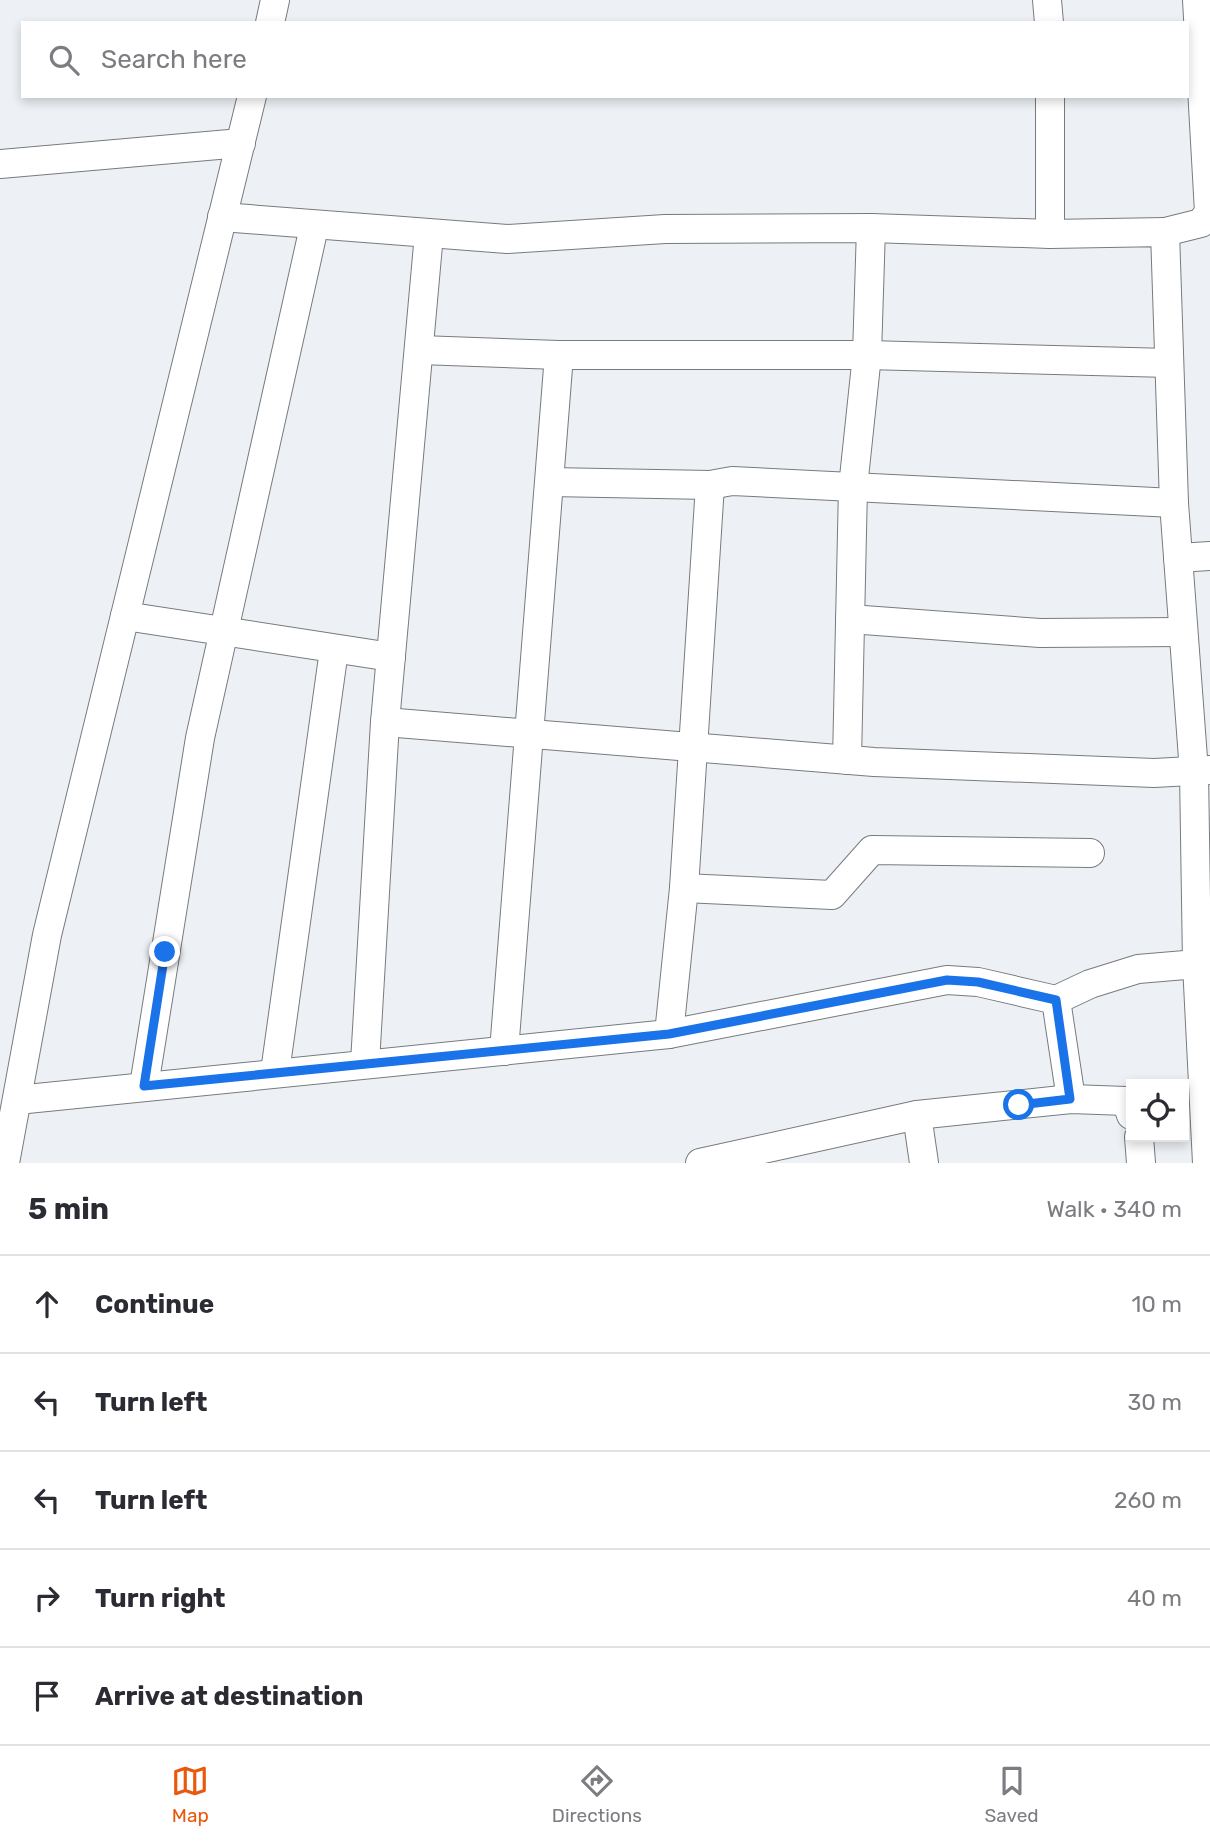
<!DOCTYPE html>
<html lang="en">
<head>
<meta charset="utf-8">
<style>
	:root { --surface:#fff; --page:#f2f2f3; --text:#2b2b33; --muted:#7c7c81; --line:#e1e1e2; --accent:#ea580c }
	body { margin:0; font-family:Rubik,sans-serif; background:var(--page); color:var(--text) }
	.controls { position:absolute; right:21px; bottom:21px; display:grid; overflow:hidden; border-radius:0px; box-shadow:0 4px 10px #0003 }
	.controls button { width:63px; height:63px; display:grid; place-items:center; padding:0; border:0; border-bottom:2px solid var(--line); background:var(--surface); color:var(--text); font:35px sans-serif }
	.stop { position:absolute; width:21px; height:21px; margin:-16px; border:5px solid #1a73e8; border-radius:50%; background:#fff }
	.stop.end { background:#1a73e8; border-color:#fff; box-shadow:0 2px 7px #0008 }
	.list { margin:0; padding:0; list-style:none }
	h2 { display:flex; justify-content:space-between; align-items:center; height:91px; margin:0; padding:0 28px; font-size:30px }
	h2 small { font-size:23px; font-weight:400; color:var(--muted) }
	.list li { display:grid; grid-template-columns:46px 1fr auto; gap:21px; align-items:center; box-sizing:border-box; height:98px; padding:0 28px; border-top:2px solid var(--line) }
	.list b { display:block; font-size:26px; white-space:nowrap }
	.list em { font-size:23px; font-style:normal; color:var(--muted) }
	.icon { flex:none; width:38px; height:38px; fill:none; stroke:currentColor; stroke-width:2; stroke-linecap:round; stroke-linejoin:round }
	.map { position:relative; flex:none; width:1210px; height:1163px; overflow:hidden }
	.search { position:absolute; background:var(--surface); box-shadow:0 4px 10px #0003; left:21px; right:21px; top:21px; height:77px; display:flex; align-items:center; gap:18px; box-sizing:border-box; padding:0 24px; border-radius:0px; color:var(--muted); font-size:26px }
	.sheet { height:581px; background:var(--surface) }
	nav { display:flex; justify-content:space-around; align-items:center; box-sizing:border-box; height:98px; border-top:2px solid var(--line); background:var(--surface); font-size:19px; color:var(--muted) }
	nav a { display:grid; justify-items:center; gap:4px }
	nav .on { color:var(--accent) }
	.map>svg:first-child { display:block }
</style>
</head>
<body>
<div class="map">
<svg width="1210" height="1163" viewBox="0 0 1210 1163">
	<rect width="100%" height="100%" fill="#edf1f5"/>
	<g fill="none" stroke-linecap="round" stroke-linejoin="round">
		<!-- minor casing -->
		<g stroke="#777b7e" stroke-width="30">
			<g id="minor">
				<polyline points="1047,0 1049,23"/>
				<polyline points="270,23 275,0"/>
				<polyline points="1050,96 1050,234"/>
				<polyline points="0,164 241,143"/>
				<polyline points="222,217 507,239 665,229 871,228 1050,234 1165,232 1174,503 1194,772 1197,964 1207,1163"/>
				<polyline points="1165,232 1201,223 1209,212 1197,0"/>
				<polyline points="420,350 559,355 867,355 1169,363"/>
				<polyline points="550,482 710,485 732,481 1174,503"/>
				<polyline points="1178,558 1210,556"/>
				<polyline points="125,616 391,657"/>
				<polyline points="850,619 1040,633 1182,632"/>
				<polyline points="385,722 874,762 1154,773 1210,770"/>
				<polyline points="847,760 853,487 867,355 871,228"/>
				<polyline points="684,888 832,895 872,850 1090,853"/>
				<polyline points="1056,1000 1071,1099"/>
				<polyline points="669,1034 684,888 710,485"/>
				<polyline points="504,1051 559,355"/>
				<polyline points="365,1063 385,722 429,234"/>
				<polyline points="275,1072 334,650"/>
				<polyline points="144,1086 200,738 314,227"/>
				<polyline points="17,1100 669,1034 947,980 978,982 1056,1000 1090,984 1138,969 1197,964"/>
				<polyline points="917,1115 924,1163"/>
				<polyline points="1139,1137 1141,1163"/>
				<polyline points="5,1163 47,935 252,96"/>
				<polyline points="700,1163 917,1115 1071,1099 1126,1101 1131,1115"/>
			</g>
		</g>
		<!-- minor -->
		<use href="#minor" stroke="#fff" stroke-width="28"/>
	</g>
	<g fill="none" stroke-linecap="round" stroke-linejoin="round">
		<!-- route -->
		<polyline stroke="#1a73e8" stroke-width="9" points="165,952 144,1086 669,1034 947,980 978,982 1056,1000 1070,1099 1019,1105"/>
	</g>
</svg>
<div class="controls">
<button><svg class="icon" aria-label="locate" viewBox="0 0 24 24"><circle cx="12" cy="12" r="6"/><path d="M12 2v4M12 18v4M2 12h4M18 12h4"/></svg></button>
</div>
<div class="stop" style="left:1019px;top:1105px"></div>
<div class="stop end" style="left:165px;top:952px"></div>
<div class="search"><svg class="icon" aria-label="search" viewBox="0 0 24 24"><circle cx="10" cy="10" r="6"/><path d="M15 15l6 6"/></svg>Search here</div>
</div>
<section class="sheet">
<h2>5 min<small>Walk · 340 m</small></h2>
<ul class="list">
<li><svg class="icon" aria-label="ahead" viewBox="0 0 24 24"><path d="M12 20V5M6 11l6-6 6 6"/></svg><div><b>Continue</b></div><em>10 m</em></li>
<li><svg class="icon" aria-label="left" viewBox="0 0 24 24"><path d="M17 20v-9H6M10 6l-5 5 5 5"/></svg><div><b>Turn left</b></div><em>30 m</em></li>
<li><svg class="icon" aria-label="left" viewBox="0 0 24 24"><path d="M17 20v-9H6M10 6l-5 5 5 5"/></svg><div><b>Turn left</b></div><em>260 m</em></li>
<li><svg class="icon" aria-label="right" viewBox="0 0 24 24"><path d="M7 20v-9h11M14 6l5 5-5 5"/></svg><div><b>Turn right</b></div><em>40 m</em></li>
<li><svg class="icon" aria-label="arrive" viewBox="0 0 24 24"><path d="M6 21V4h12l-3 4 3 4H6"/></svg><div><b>Arrive at destination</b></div></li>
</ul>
</section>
<nav>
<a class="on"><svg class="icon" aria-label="map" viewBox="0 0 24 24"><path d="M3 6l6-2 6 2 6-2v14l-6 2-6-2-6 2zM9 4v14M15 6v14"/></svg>Map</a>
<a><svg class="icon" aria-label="directions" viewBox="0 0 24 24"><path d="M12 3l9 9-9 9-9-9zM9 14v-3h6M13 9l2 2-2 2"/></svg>Directions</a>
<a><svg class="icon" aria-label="saved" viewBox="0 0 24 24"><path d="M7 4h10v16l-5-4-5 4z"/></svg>Saved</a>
</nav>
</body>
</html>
